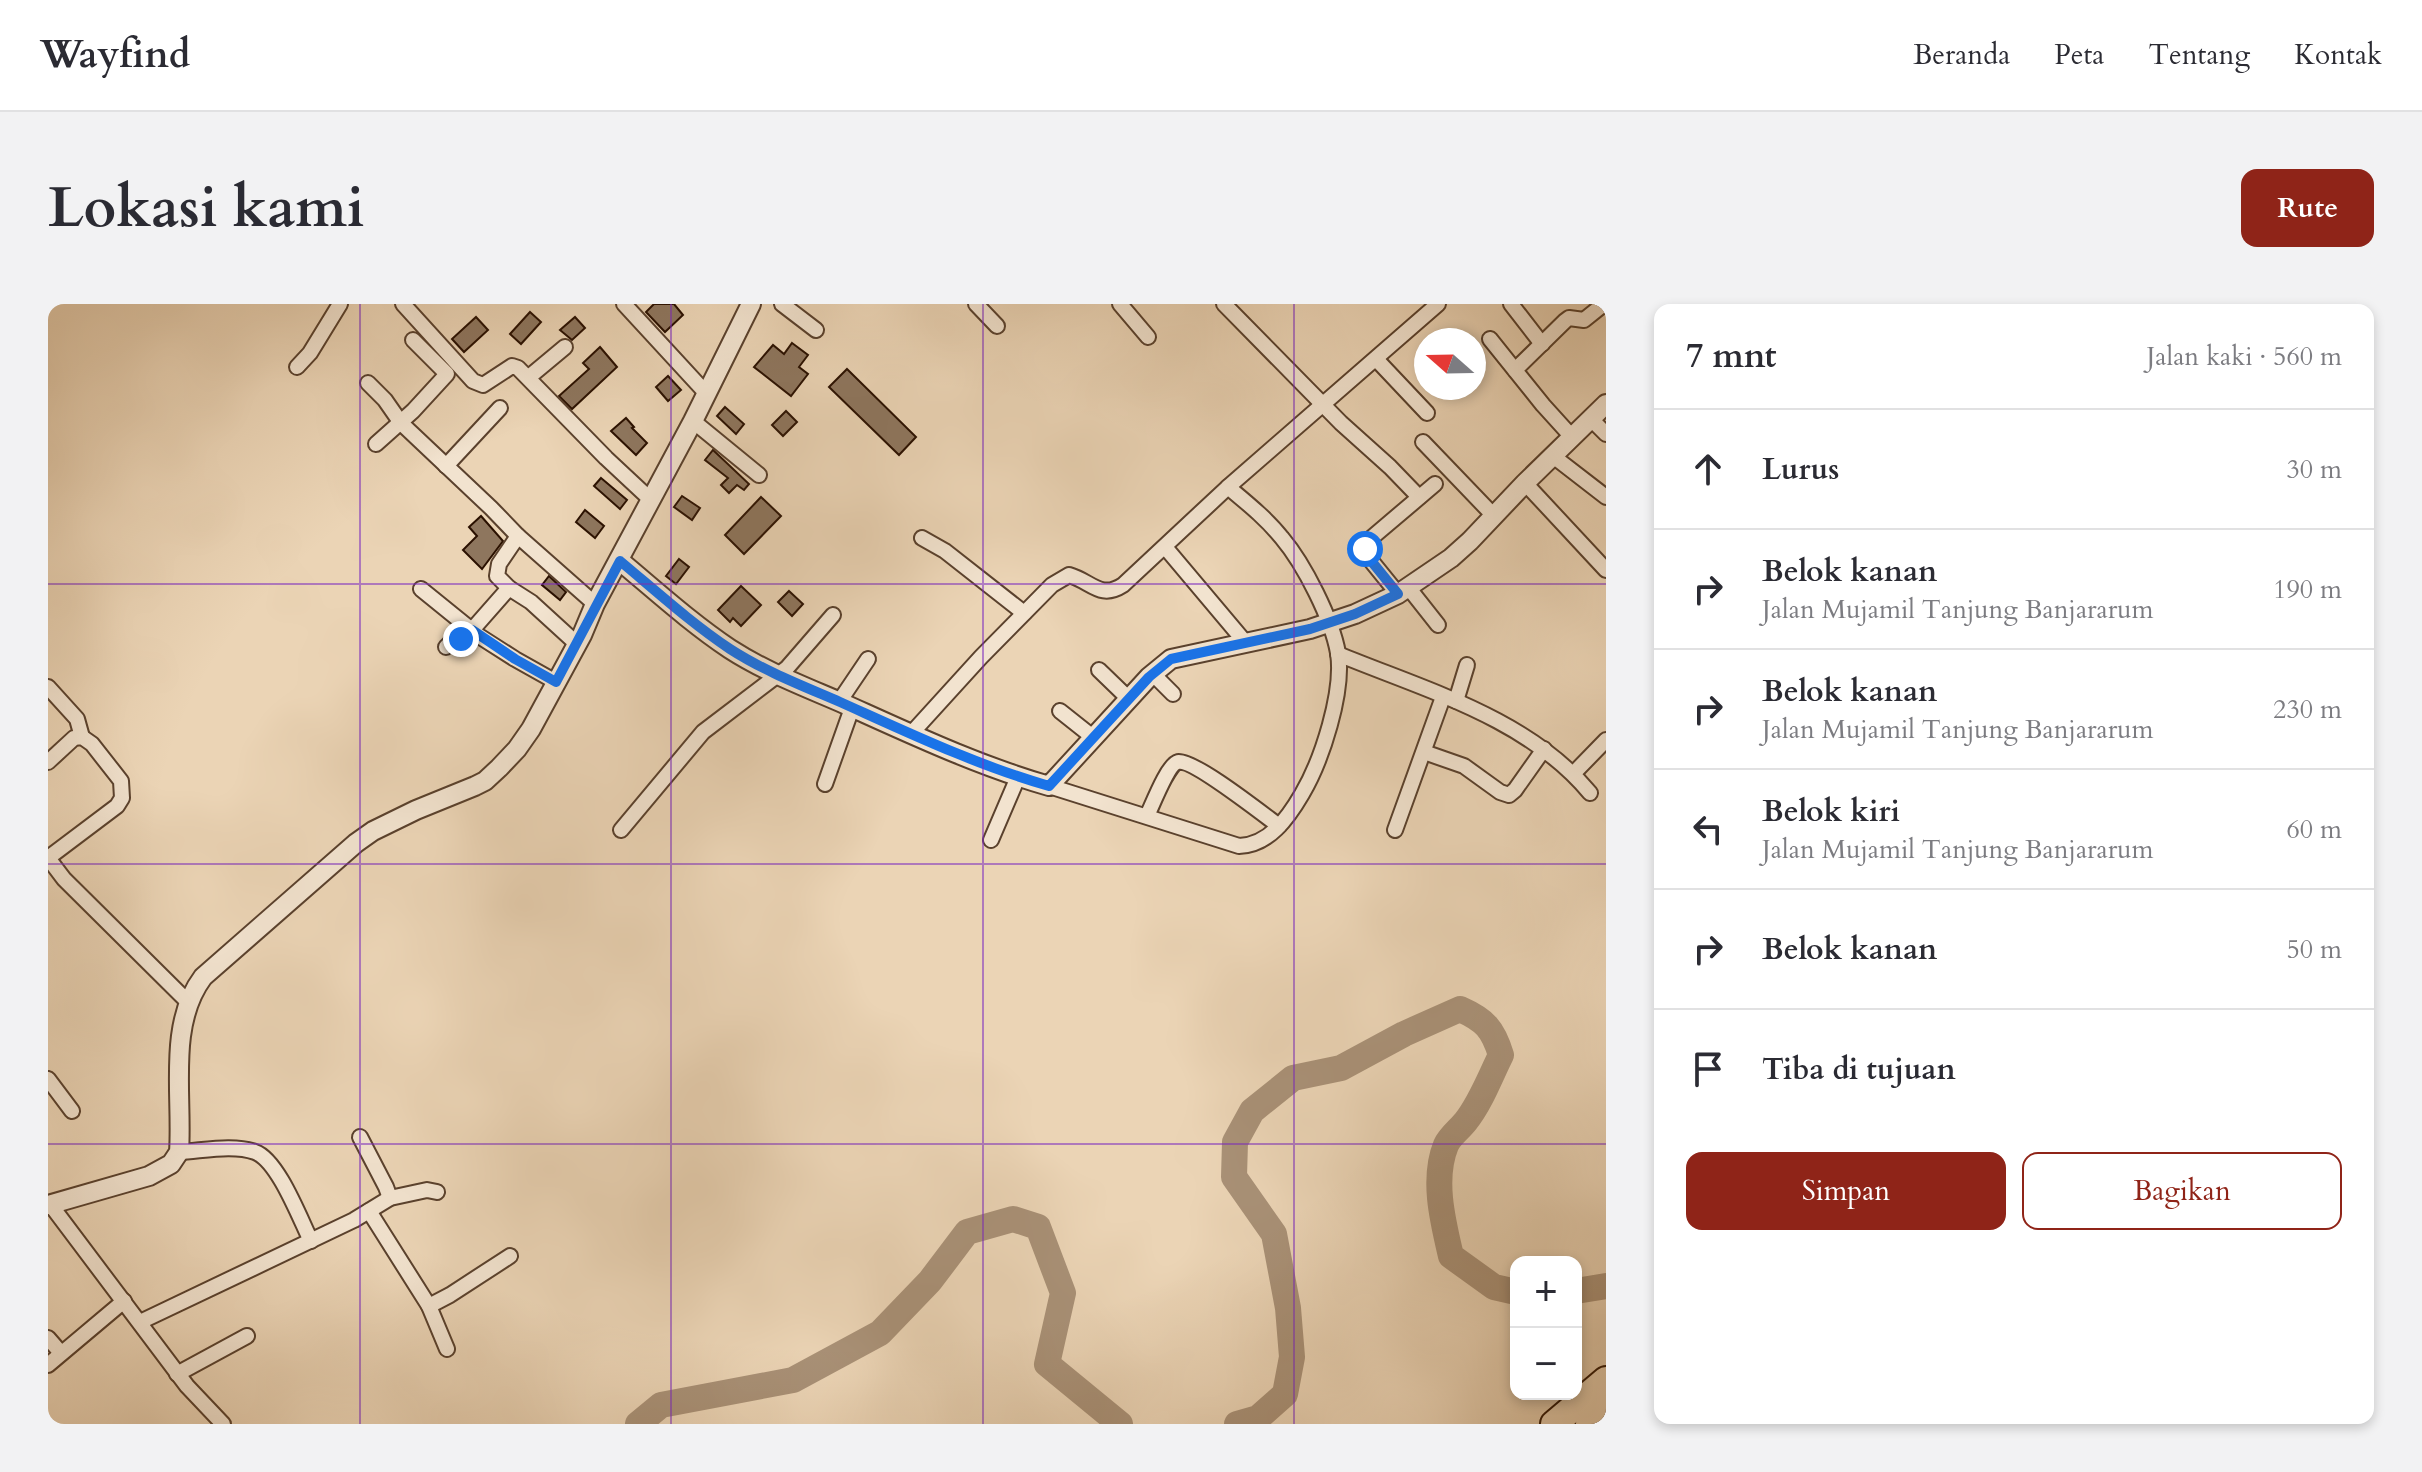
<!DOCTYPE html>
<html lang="id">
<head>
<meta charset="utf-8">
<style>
	:root { --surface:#fff; --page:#f2f2f3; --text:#2b2b33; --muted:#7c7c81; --line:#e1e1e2; --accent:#8f2418 }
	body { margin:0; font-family:Cardo,serif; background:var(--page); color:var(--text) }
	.controls { position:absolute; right:24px; bottom:24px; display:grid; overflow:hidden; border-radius:16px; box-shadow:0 4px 12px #0003 }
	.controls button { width:72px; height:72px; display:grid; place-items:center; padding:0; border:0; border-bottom:2px solid var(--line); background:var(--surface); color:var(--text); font:40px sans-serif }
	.compass { position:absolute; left:1366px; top:24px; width:72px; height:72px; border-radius:50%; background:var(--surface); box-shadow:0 4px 12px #0003; rotate:290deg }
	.stop { position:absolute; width:24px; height:24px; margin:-18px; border:6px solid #1a73e8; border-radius:50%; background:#fff }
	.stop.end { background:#1a73e8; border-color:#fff; box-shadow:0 2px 8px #0008 }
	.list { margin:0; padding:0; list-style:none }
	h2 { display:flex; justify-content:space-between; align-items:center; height:104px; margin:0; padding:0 32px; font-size:34px }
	h2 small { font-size:26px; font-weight:400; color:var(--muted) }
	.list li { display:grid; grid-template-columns:52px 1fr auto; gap:24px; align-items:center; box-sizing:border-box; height:120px; padding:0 32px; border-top:2px solid var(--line) }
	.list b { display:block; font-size:30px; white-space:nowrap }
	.list p { margin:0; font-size:26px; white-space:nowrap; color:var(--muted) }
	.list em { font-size:26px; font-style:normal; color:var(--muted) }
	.actions { display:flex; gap:16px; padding:24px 32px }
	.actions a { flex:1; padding:18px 0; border:2px solid var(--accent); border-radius:16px; text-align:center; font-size:28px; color:var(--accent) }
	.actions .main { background:var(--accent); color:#fff }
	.icon { flex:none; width:44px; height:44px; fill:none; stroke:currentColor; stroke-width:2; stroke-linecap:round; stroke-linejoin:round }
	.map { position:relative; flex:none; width:1558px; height:1120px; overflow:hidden; border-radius:16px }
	header { display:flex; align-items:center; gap:48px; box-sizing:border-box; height:112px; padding:0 40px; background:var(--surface); border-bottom:2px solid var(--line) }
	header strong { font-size:38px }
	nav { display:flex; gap:44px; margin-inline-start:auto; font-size:28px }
	.intro { display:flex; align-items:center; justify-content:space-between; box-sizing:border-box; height:192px; padding:0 48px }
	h1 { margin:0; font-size:56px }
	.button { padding:20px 36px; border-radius:16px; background:var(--accent); color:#fff; font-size:28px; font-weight:700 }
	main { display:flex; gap:48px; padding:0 48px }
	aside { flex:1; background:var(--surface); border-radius:16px; box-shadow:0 4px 12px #0003 }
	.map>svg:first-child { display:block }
</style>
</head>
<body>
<header>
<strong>Wayfind</strong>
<nav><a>Beranda</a><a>Peta</a><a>Tentang</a><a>Kontak</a></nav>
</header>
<div class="intro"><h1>Lokasi kami</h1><a class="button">Rute</a></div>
<main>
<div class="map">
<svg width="1558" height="1120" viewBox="0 0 1558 1120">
	<rect width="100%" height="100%" fill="#ebd4b5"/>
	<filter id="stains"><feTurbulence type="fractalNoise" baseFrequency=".0025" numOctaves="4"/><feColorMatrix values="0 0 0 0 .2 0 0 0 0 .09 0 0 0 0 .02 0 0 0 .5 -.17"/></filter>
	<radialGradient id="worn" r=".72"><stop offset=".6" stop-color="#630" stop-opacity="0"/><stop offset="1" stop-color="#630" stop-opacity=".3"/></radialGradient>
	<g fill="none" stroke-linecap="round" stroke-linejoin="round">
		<!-- river -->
		<g stroke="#a99177" stroke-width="26">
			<polyline points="1528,987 1558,982"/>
			<polyline points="590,1120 613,1101 745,1076 832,1029 882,977 919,928 965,915 990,923 1015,989 999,1060 1072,1120"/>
			<path d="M 1189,1120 L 1210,1114 L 1237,1090 L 1244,1053 L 1240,1004 L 1226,930 L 1186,873 L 1187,838 L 1204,807 L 1245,774 L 1293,764 L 1356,730 L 1412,705 C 1437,716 1445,725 1453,751 C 1442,773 1433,798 1418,817 C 1412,825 1402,832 1398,841 C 1384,875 1395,918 1403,952 L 1446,983 L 1468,988"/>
		</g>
	</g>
	<!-- building -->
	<g fill="#8e765e" stroke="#2a1000" stroke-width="2">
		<polygon points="606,0 626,0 635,11 617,28 598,8"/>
		<polygon points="482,8 493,18 473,40 462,30"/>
		<polygon points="428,13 440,26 416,48 404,35"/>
		<polygon points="527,13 537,24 524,36 512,26"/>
		<polygon points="744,39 760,51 751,63 760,70 743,92 706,63 725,41 736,50"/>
		<polygon points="552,43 569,63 524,105 511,92 541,65 535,59"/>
		<polygon points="799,65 868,133 851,151 781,83"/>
		<polygon points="620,72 633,86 620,97 608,83"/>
		<polygon points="677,103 696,120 688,130 669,112"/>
		<polygon points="738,107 749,118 735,132 724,121"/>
		<polygon points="578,114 586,123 584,124 599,139 588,151 563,127"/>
		<polygon points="665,146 701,180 696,186 689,181 681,189 673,181 680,174 657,156"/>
		<polygon points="553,174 579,196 572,205 546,182"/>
		<polygon points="634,192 652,204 644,216 626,203"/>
		<polygon points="713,193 733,212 696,250 677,231"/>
		<polygon points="537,206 556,222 547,234 528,218"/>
		<polygon points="433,212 455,237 434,265 415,246 429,232 421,223"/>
		<polygon points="631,255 641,263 628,280 618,272"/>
		<polygon points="501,272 518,288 512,296 494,281"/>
		<polygon points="693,282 713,301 693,322 685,314 682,318 670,306"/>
		<polygon points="741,287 755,300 744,312 730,298"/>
	</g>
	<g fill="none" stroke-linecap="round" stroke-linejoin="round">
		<!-- minor casing -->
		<g stroke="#5a412d" stroke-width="18">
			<g id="minor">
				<polyline points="355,0 425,77 435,81 464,62 470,64 558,154 603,196"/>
				<polyline points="576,0 658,89"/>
				<polyline points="734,0 768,26"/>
				<polyline points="928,0 949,22"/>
				<polyline points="1072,0 1100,33"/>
				<polyline points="1176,0 1293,119 1342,163 1371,193"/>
				<polyline points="1463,0 1494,40"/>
				<polyline points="1442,35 1495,101 1524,133"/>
				<polyline points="1328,55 1379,109"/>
				<polyline points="249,63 262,49 292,0"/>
				<polyline points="1467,66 1517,17 1521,14 1536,16 1556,0"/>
				<polyline points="481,73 517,43"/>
				<polyline points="320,79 337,96 353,119 443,204 470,232 547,300"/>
				<polyline points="1543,115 1558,130"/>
				<polyline points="645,117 711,171"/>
				<polyline points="1375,138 1446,212"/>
				<polyline points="328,140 365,107 399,70 365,36"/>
				<polyline points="1505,152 1558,193"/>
				<polyline points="398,162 452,104"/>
				<polyline points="1477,179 1558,266"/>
				<polyline points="470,232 451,260 449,272 461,284 483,298 529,340"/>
				<polyline points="874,234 897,247 976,309"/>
				<polyline points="1117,243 1197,338"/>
				<polyline points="1360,283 1390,321"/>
				<polyline points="373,285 431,332 467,355 508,378"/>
				<polyline points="1350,290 1320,253 1317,241 1321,236 1387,180"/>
				<polyline points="398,343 405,336 410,337 424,326 461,284"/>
				<path d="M 1290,350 C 1377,386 1480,414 1542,489"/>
				<polyline points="1051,366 1081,395"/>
				<polyline points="1104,369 1125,390"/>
				<polyline points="0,383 29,415 34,433"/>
				<polyline points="1408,397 1419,361"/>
				<polyline points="791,398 820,355"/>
				<polyline points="1012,407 1046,434"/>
				<path d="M 862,431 L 933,353 L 1004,281 L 1021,271 C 1043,277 1052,296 1075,281 L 1180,183 L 1390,0"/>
				<polyline points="1376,448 1416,462 1452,488 1461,491 1467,486 1496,445"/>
				<polyline points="0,458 26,434 34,433 44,440 73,477 74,494 69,502 0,554"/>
				<polyline points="1526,469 1558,436"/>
				<polyline points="777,480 804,404"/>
				<path d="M 1001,482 L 1191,542 C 1221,541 1240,514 1254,490 C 1274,456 1296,388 1290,349 C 1284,315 1256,260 1234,234 C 1219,215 1199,199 1180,183"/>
				<path d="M 1099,512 C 1104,502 1120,460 1130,458 C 1145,455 1216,511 1231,522"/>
				<polyline points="573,526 655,428 739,364 785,311"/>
				<polyline points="1347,526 1395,393"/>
				<polyline points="943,536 970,473"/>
				<polyline points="0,554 16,575 141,699"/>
				<polyline points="0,775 24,807"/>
				<polyline points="312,833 338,883 342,894"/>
				<path d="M 131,848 C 154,847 185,840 207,848 C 230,856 252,915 263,937"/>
				<polyline points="2,900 139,1082 175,1120"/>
				<polyline points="321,907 381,1002 399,1045"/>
				<polyline points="381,1002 402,991 462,952"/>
				<polyline points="92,1018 306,916 342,894 379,886 389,888"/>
				<polyline points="0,1034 13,1049"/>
				<polyline points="0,1061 76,997"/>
				<polyline points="129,1070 199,1032"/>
			</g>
		</g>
		<!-- tertiary casing -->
		<g stroke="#5a412d" stroke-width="22">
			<g id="tertiary">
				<path d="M 572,257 C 608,287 643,319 682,345 C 716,367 755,382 792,398 C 861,429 928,461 1001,482 L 1101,373 L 1123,355 L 1262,325 L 1307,310 L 1350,290 L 1403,254 L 1422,237 L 1477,179 L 1558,100"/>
				<path d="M 0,901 L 101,872 L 123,860 L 131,848 C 135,792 119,721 155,673 L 308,539 L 325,527 L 368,506 L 427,482 L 437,477 L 451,464 L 469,445 L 483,425 L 534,331 L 547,300 L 645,117 L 703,0"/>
			</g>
		</g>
		<!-- motorway casing -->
		<g stroke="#2a1000" stroke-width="30">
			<g id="motorway">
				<polyline points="1506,1120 1558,1076"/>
				<polyline points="1541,1120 1558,1104"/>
			</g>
		</g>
		<!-- minor -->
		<use href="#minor" stroke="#f2e3cf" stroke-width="14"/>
		<!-- tertiary -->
		<use href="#tertiary" stroke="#f2e3cf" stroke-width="18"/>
		<!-- motorway -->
		<use href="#motorway" stroke="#ebd4b5" stroke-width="26"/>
	</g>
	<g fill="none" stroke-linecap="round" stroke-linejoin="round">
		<!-- route -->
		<path stroke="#1a73e8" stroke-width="10" d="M 413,335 L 424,326 L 467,355 L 508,378 L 572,257 C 608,287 643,319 682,345 C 716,367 755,382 792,398 C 861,429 928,461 1001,482 L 1101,373 L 1123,355 L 1262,325 L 1307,310 L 1350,290 L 1320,253 L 1317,245"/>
	</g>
	<!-- grid -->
	<path fill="none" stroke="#7b2cbf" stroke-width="2" stroke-opacity="0.55" d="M 312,0 L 312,1120M 623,0 L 623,1120M 935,0 L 935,1120M 1246,0 L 1246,1120M 0,280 L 1558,280M 0,560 L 1558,560M 0,840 L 1558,840"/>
	<rect width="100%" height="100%" filter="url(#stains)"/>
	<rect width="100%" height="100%" fill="url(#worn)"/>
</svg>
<div class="controls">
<button>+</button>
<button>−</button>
</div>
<svg class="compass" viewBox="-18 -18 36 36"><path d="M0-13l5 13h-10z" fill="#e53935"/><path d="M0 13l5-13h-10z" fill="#7c7c81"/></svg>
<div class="stop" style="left:1317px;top:245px"></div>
<div class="stop end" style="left:413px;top:335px"></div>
</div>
<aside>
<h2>7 mnt<small>Jalan kaki · 560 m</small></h2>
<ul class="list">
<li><svg class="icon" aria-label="ahead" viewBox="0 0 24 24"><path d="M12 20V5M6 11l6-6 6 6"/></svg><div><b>Lurus</b></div><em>30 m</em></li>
<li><svg class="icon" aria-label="right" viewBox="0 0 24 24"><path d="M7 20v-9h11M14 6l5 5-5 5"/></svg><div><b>Belok kanan</b><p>Jalan Mujamil Tanjung Banjararum</p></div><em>190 m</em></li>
<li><svg class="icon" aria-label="right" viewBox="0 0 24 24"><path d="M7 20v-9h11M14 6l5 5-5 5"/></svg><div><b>Belok kanan</b><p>Jalan Mujamil Tanjung Banjararum</p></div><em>230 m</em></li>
<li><svg class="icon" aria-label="left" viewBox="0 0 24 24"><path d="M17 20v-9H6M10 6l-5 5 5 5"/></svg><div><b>Belok kiri</b><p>Jalan Mujamil Tanjung Banjararum</p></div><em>60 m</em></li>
<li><svg class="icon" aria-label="right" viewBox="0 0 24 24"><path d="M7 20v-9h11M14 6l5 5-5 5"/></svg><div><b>Belok kanan</b></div><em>50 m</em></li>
<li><svg class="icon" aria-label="arrive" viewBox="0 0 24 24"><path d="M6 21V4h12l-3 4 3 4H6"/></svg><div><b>Tiba di tujuan</b></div></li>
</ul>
<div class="actions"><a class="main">Simpan</a><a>Bagikan</a></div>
</aside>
</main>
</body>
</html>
